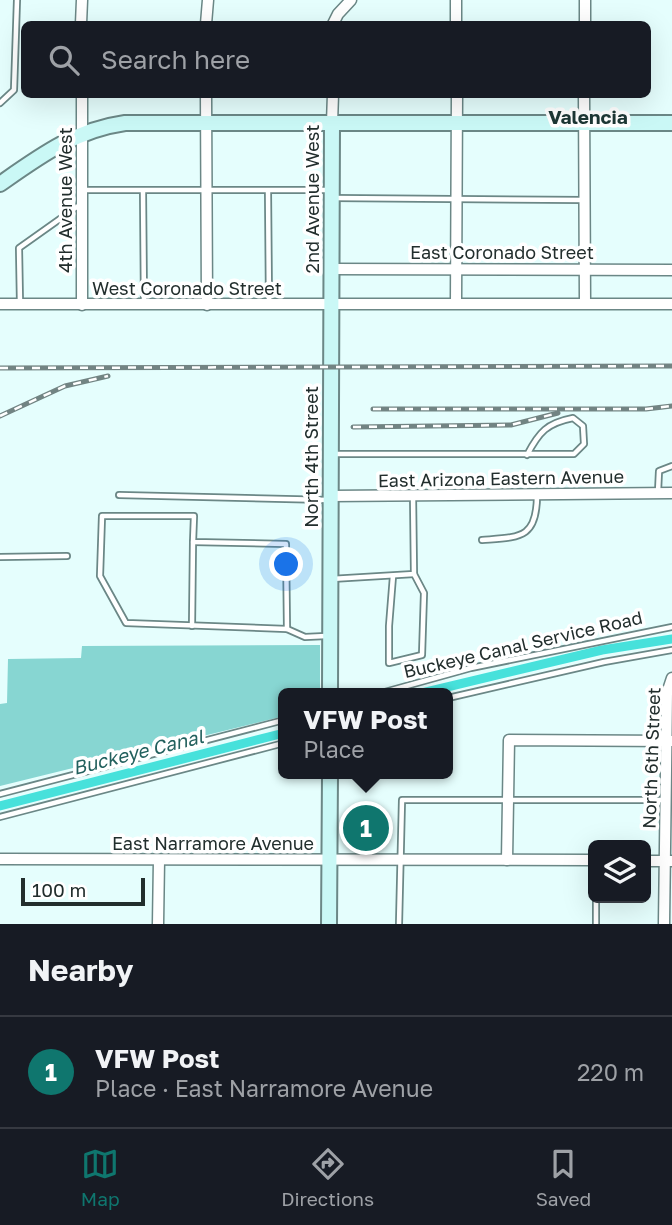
<!DOCTYPE html>
<html lang="en">
<head>
<meta charset="utf-8">
<style>
	:root { --surface:#171b24; --page:#242831; --text:#f1f3f6; --muted:#9ea1a6; --line:#363941; --accent:#0f766e }
	body { margin:0; font-family:"Golos Text",sans-serif; background:var(--page); color:var(--text) }
	.controls { position:absolute; right:21px; bottom:21px; display:grid; overflow:hidden; border-radius:10px; box-shadow:0 7px 28px #0002 }
	.controls button { width:63px; height:63px; display:grid; place-items:center; padding:0; border:0; border-bottom:2px solid var(--line); background:var(--surface); color:var(--text); font:35px sans-serif }
	.scale { position:absolute; left:21px; bottom:18px; width:124px; box-sizing:border-box; padding-left:7px; border:4px solid #222e2d; border-top:0; font-size:19px; line-height:24px; white-space:nowrap; color:#222e2d; -webkit-text-stroke:5px #fff; paint-order:stroke }
	.you { position:absolute; left:287px; top:565px; width:24px; height:24px; margin:-18px; border:5px solid #fff; border-radius:50%; background:#1a73e8; box-shadow:0 0 0 10px #1a73e833 }
	.badge { display:grid; place-items:center; width:46px; height:46px; border-radius:50%; background:var(--accent); color:#fff; font-size:23px; font-weight:700 }
	.pin { position:absolute; translate:-50% -50%; border:4px solid #fff; box-shadow:0 2px 7px #0006 }
	.popup { position:absolute; left:278px; top:688px; width:175px; height:91px; box-sizing:border-box; display:grid; place-content:center; border-radius:10px; background:var(--surface); filter:drop-shadow(0 2px 5px #0005); font-size:23px; white-space:nowrap; color:var(--muted) }
	.popup b { font-size:26px; color:var(--text) }
	.popup::after { content:''; position:absolute; left:50%; top:100%; margin-left:-14px; border:14px solid transparent; border-top-color:var(--surface) }
	.list { margin:0; padding:0; list-style:none }
	h2 { display:flex; justify-content:space-between; align-items:center; height:91px; margin:0; padding:0 28px; font-size:30px }
	h2 small { font-size:23px; font-weight:400; color:var(--muted) }
	.list li { display:grid; grid-template-columns:46px 1fr auto; gap:21px; align-items:center; box-sizing:border-box; height:112px; padding:0 28px; border-top:2px solid var(--line) }
	.list b { display:block; font-size:26px; white-space:nowrap }
	.list p { margin:0; font-size:23px; white-space:nowrap; color:var(--muted) }
	.list em { font-size:23px; font-style:normal; color:var(--muted) }
	.icon { flex:none; width:38px; height:38px; fill:none; stroke:currentColor; stroke-width:2; stroke-linecap:round; stroke-linejoin:round }
	.map { position:relative; flex:none; width:672px; height:924px; overflow:hidden }
	.search { position:absolute; background:var(--surface); box-shadow:0 7px 28px #0002; left:21px; right:21px; top:21px; height:77px; display:flex; align-items:center; gap:18px; box-sizing:border-box; padding:0 24px; border-radius:10px; color:var(--muted); font-size:26px }
	.sheet { height:203px; background:var(--surface) }
	nav { display:flex; justify-content:space-around; align-items:center; box-sizing:border-box; height:98px; border-top:2px solid var(--line); background:var(--surface); font-size:19px; color:var(--muted) }
	nav a { display:grid; justify-items:center; gap:4px }
	nav .on { color:var(--accent) }
	.map>svg:first-child { display:block }
</style>
</head>
<body>
<div class="map">
<svg width="672" height="924" viewBox="0 0 672 924">
	<rect width="100%" height="100%" fill="#e5fefd"/>
	<!-- park -->
	<polygon fill="#87d6d2" points="320,645 320,693 284,693 284,716 0,786 0,704 7,703 8,659 81,658 82,646"/>
	<g fill="none" stroke-linecap="round" stroke-linejoin="round">
		<!-- canal -->
		<g stroke="#47e1db" stroke-width="9">
			<polyline points="422,693 602,650 672,639"/>
			<polyline points="0,806 284,733"/>
		</g>
		<!-- lane casing -->
		<g stroke="#6b8786" stroke-width="8">
			<g id="lane">
				<polyline points="0,103 14,90 17,0"/>
				<polyline points="83,190 329,190"/>
				<polyline points="268,191 269,302"/>
				<polyline points="143,192 144,303"/>
				<polyline points="333,198 583,200"/>
				<polyline points="20,303 19,248 81,204"/>
				<path d="M 332,454 L 574,454 L 584,444 L 583,426 L 573,418 C 547,423 539,432 527,455"/>
				<polyline points="658,492 659,471 672,466"/>
				<polyline points="119,495 328,500"/>
				<polygon points="102,516 194,516 193,542 286,544 287,629 126,623 100,576"/>
				<path d="M 482,540 C 520,537 537,539 537,495"/>
				<polyline points="0,557 67,556"/>
				<polyline points="393,576 389,626 389,663 422,655 424,593 414,574"/>
				<polyline points="331,579 414,574 413,495"/>
				<polyline points="192,626 193,542"/>
				<polyline points="287,629 305,637 326,636"/>
				<polyline points="381,693 471,668 672,627"/>
				<polyline points="448,698 604,662 672,650"/>
				<polyline points="0,794 284,720"/>
				<polyline points="0,817 284,743"/>
				<polyline points="399,924 402,800 664,800"/>
				<polyline points="596,924 596,898"/>
			</g>
		</g>
		<!-- street casing -->
		<g stroke="#6b8786" stroke-width="13">
			<g id="street">
				<polyline points="456,0 456,24"/>
				<polyline points="81,24 82,0"/>
				<polyline points="206,24 208,0"/>
				<polyline points="333,24 338,14 351,0"/>
				<polyline points="585,24 585,0"/>
				<polyline points="206,94 207,305"/>
				<polyline points="584,94 585,302"/>
				<polyline points="332,123 333,94"/>
				<polyline points="331,269 672,270"/>
				<polyline points="456,303 457,94"/>
				<polyline points="0,304 672,304"/>
				<polyline points="82,305 82,94"/>
				<polyline points="331,496 672,493"/>
				<polyline points="0,859 593,860"/>
				<polyline points="507,860 509,740 672,741"/>
				<polyline points="646,861 672,861"/>
				<polyline points="158,924 159,860"/>
				<polyline points="664,924 667,693 672,678"/>
			</g>
		</g>
		<!-- secondary casing -->
		<g stroke="#6b8786" stroke-width="18">
			<g id="secondary">
				<path d="M 0,184 C 40,156 75,130 125,123 L 672,123"/>
				<polyline points="330,693 332,123"/>
				<polyline points="329,924 330,774"/>
			</g>
		</g>
		<!-- lane -->
		<use href="#lane" stroke="#fff" stroke-width="4.5"/>
		<!-- street -->
		<use href="#street" stroke="#fff" stroke-width="10"/>
		<!-- secondary -->
		<use href="#secondary" stroke="#caf8f6" stroke-width="14"/>
		<!-- rail casing -->
		<g stroke="#728483" stroke-width="5">
			<g id="rail">
				<polyline points="0,368 672,366"/>
				<polyline points="373,409 646,409 672,406"/>
				<polyline points="0,416 65,386 108,376"/>
				<polyline points="353,427 511,425 558,413"/>
			</g>
		</g>
		<!-- rail -->
		<use href="#rail" stroke="#fff" stroke-width="2.5" stroke-dasharray="8" stroke-linecap="butt"/>
	</g>
	<g text-anchor="middle" stroke-width="7" stroke-linejoin="round" paint-order="stroke">
		<!-- street labels -->
		<g font-size="18" fill="#222e2d" stroke="#fff">
			<text transform="translate(313 199) rotate(-90)" y="6">2nd Avenue West</text>
			<text transform="translate(66 200) rotate(-90)" y="6">4th Avenue West</text>
			<text x="502" y="259">East Coronado Street</text>
			<text x="187" y="295">West Coronado Street</text>
			<text transform="translate(312 457) rotate(-90)" y="6">North 4th Street</text>
			<text transform="translate(501 479) rotate(-1)" y="6">East Arizona Eastern Avenue</text>
			<text transform="translate(523 645) rotate(-13)" y="6">Buckeye Canal Service Road</text>
			<text transform="translate(652 758) rotate(-88)" y="6">North 6th Street</text>
			<text x="213" y="850">East Narramore Avenue</text>
		</g>
		<!-- neighbourhood labels -->
		<g font-size="19" font-weight="bold" fill="#1c3735" stroke="#fff">
			<text x="588" y="124">Valencia</text>
		</g>
		<!-- water labels -->
		<g font-size="19" font-style="italic" fill="#22605d" stroke="#fff">
			<text transform="translate(138 752) rotate(-14)" y="7">Buckeye Canal</text>
		</g>
	</g>
</svg>
<div class="controls">
<button><svg class="icon" aria-label="layers" viewBox="0 0 24 24"><path d="M12 4l9 5-9 5-9-5zM3 14l9 5 9-5"/></svg></button>
</div>
<div class="scale">100 m</div>
<div class="you"></div>
<div class="pin badge" style="left:366px;top:828px">1</div>
<div class="popup"><b>VFW Post</b>Place</div>
<div class="search"><svg class="icon" aria-label="search" viewBox="0 0 24 24"><circle cx="10" cy="10" r="6"/><path d="M15 15l6 6"/></svg>Search here</div>
</div>
<section class="sheet">
<h2>Nearby<small></small></h2>
<ul class="list">
<li><span class="badge">1</span><div><b>VFW Post</b><p>Place · East Narramore Avenue</p></div><em>220 m</em></li>
</ul>
</section>
<nav>
<a class="on"><svg class="icon" aria-label="map" viewBox="0 0 24 24"><path d="M3 6l6-2 6 2 6-2v14l-6 2-6-2-6 2zM9 4v14M15 6v14"/></svg>Map</a>
<a><svg class="icon" aria-label="directions" viewBox="0 0 24 24"><path d="M12 3l9 9-9 9-9-9zM9 14v-3h6M13 9l2 2-2 2"/></svg>Directions</a>
<a><svg class="icon" aria-label="saved" viewBox="0 0 24 24"><path d="M7 4h10v16l-5-4-5 4z"/></svg>Saved</a>
</nav>
</body>
</html>
